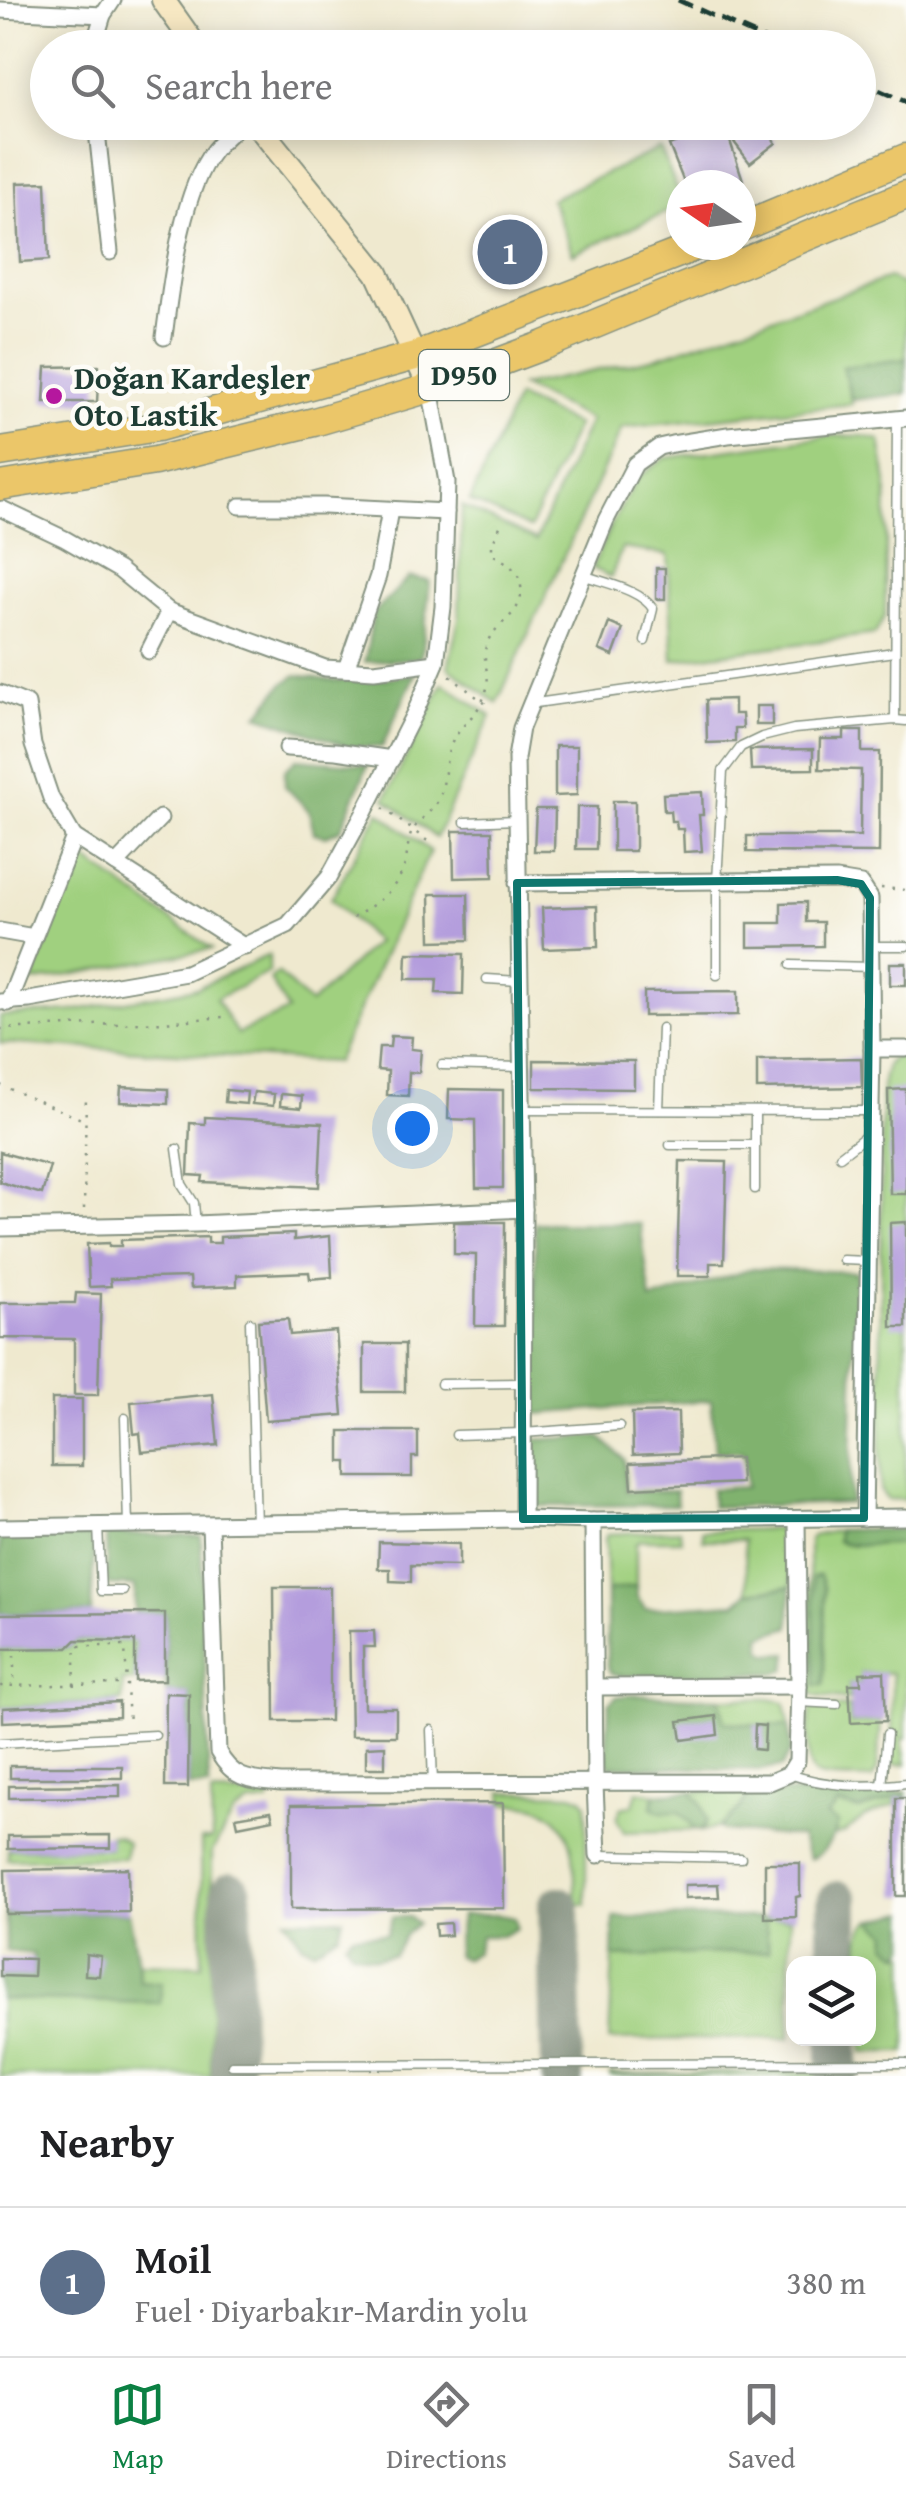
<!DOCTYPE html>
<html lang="en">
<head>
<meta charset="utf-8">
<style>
	:root { --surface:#fff; --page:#f2f2f2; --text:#202124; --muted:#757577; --line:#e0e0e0; --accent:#0b8043 }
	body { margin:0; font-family:"Gentium Book Plus",serif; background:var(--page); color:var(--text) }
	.controls { position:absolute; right:30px; bottom:30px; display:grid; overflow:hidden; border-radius:20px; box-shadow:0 5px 25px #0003 }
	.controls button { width:90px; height:90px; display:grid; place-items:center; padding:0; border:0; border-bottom:2px solid var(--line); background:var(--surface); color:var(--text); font:50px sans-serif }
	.compass { position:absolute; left:666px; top:170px; width:90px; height:90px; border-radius:50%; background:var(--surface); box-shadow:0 5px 25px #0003; rotate:283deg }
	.you { position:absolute; left:412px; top:1128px; width:35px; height:35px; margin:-25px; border:8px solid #fff; border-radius:50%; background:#1a73e8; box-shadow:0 0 0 15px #1a73e833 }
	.badge { display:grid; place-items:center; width:65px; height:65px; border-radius:50%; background:var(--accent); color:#fff; font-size:32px; font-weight:700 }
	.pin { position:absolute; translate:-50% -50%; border:5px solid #fff; box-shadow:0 2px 10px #0006 }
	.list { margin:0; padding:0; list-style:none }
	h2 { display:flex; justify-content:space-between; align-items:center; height:130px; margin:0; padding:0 40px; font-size:42px }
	h2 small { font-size:32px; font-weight:400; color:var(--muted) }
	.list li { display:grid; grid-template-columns:65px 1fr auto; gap:30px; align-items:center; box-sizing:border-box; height:150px; padding:0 40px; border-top:2px solid var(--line) }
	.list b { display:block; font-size:38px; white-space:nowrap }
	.list p { margin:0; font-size:32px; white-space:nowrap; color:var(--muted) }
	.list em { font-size:32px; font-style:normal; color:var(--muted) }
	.icon { flex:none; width:55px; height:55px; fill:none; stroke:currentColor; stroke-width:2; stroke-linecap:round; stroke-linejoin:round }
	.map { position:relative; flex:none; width:906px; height:2076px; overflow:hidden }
	.search { position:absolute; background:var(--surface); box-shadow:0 5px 25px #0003; left:30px; right:30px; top:30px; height:110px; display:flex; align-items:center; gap:25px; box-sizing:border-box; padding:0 35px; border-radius:55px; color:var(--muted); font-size:38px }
	.sheet { height:280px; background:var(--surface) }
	nav { display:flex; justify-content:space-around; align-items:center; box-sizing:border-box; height:140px; border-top:2px solid var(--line); background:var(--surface); font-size:28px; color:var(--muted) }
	nav a { display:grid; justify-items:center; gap:5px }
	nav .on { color:var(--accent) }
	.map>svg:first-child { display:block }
</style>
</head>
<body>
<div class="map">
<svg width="906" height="2076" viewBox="0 0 906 2076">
	<rect width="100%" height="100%" fill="#fdfcf7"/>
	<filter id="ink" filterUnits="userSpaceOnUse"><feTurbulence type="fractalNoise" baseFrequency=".01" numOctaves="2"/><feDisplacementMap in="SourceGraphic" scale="20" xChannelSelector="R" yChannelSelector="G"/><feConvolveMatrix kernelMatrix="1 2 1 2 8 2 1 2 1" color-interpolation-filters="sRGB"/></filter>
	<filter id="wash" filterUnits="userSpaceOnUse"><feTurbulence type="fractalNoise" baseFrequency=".0048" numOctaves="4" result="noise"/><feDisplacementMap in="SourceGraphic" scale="40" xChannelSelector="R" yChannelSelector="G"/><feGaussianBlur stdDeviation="2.25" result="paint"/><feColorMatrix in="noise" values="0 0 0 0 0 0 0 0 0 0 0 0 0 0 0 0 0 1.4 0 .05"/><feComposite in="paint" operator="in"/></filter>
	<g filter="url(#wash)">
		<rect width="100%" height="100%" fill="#efe9cf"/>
		<!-- green -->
		<g fill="#a0d07f" stroke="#60865a" stroke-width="2.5">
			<polygon points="660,148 681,198 681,206 573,254 551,199"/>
			<polygon points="889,278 906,287 906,359 843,367 852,404 622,428 497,703 448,667 459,618 462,506 536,540 590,420 522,386 652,359"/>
			<polygon points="517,397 577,425 530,528 470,501"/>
			<polygon points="827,436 863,436 880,440 887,482 885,616 875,634 673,660 668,555 622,548 611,577 592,568 611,525 638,477 665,458"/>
			<polygon points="443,683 491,716 436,838 385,799"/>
			<polygon points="379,812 430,851 336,1062 0,1043 0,1016 72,1011 197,988 269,955 269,972 216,999 237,1034 288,1011 270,979 278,973 310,1004 376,942 331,899"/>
			<polygon points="84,858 212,949 32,982 74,866"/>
			<polygon points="895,1056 906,1057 906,1500 887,1499 880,1490 882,1086 887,1064"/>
			<polygon points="778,1529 787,1535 791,1587 748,1592 744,1540 703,1540 702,1531"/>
			<polygon points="680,1530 681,1540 641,1540 636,1543 636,1586 607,1591 605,1539 607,1534"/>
			<path d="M 838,1530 L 837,1541 C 859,1549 883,1542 906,1544 L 906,1738 L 902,1739 L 906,1764 L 892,1765 L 892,1673 L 861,1673 L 861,1684 L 849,1685 L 850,1700 L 816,1696 L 810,1692 L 809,1540 L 812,1536 Z"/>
			<polygon points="76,1640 135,1641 135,1681 123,1681 122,1701 0,1708 0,1649 68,1648"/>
			<polygon points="719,1698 768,1699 785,1702 789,1725 765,1726 724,1722"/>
			<path d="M 811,1705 L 850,1707 L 851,1723 L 881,1721 L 877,1770 L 872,1779 C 859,1778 827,1780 816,1775 C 802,1767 810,1720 811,1705 Z"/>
			<polygon points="637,1791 654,1794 652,1807 661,1812 679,1812 689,1821 694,1830 624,1832 617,1819 621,1808 633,1805"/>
			<path d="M 691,1791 L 749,1793 C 736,1815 728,1826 702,1831 L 707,1820 Z"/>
			<path d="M 502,1792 L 572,1794 L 581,1797 L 586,1803 L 586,1905 L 575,1904 C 575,1866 578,1821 536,1807 C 526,1804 513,1805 503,1803 Z"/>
			<polygon points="211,1794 270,1796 269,1802 250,1804 234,1813 212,1852 211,2076 0,2076 0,1999 159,2003 139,1981 138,1963 202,1965 201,1840 212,1839"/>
			<polygon points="896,1798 896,1805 864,1817 846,1832 834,1836 838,1823 826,1816 839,1804 859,1810"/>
			<polygon points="110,1835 118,1836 127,1842 124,1858 8,1859 8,1849 109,1848"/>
			<polygon points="765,1918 790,1918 790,2038 609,2040 613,1957 768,1951"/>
			<path d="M 872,1920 L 888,1933 L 900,1954 L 906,1953 L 906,2052 L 863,2052 L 862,2039 L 868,2038 L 868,1964 L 860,1964 C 860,1948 857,1927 872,1920 Z"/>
			<polygon points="820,2071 820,2076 610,2076 610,2074"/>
		</g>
		<!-- forest -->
		<g fill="#80b26e" stroke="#507851" stroke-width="2.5">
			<polygon points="906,359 906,394 852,400 843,367"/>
			<polygon points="409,577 430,581 423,648 420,658 365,662 373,614"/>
			<polygon points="415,674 382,747 350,747 258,715 283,684 297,675 337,681 370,680"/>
			<polygon points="296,759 368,765 341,829 326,836 314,833 309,811 285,786 285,770"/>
			<polygon points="535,1223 640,1224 651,1300 752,1269 856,1272 850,1503 712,1507 711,1489 746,1487 744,1452 715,1452 711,1400 537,1414"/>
			<polygon points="599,1436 624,1459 626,1491 676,1491 677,1505 536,1506 533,1440"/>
			<path d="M 906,1529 L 906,1544 C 883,1542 859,1549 837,1541 L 838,1530 Z"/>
			<polygon points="106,1534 201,1536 209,1787 188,1787 189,1694 166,1693 165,1614 135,1614 135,1586 107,1585"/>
			<polygon points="0,1535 89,1536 94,1549 91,1613 0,1614"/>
			<polygon points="820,1575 825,1589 824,1685 815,1686 813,1577"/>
			<polygon points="636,1586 637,1597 645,1609 736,1603 748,1592 791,1587 790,1627 761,1636 762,1649 768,1654 788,1653 786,1670 777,1673 619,1676 611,1674 607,1667 607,1591"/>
			<polygon points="630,1695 719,1698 725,1722 765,1726 789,1725 791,1750 782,1767 760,1770 610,1766 606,1758 609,1703 616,1697"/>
			<polygon points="691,1791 700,1802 707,1820 702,1831 694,1830 689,1821 679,1812 661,1812 652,1807 655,1794"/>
			<path d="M 906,1792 L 906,1798 L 896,1798 L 859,1810 L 839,1804 L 826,1816 L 838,1823 C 834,1837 825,1855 809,1859 L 800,1837 L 725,1831 L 719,1828 L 739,1810 L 749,1793 Z"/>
			<polygon points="129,1912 138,1963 139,1981 162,1983 160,2003 0,1999 0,1976 33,1976 33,1954 6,1951 6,1914"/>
			<polygon points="906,1912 906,1946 900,1954 887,1945 888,1933 872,1920"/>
			<polygon points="461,1915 499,1915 515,1918 517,1928 502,1936 481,1936 476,1953 464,1959 456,1956"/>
			<polygon points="392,1917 410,1917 417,1923 405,1935 394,1955 376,1958 352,1952 345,1942 352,1935 387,1934"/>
			<polygon points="614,1917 765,1918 769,1951 613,1957"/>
			<polygon points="343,1918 339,1934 314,1949 303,1945 285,1919"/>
		</g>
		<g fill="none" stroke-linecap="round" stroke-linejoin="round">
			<!-- taxiway -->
			<g stroke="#879382" stroke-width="42">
				<polyline points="231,1893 232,2076"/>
				<polyline points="559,1907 562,2076"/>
				<polyline points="838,1964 838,1902"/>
				<polyline points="838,2038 838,2076"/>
			</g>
		</g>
		<g id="blocks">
			<!-- building -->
			<g fill="#b49ddd">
				<polygon points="760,122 776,143 750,163 734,142"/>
				<polygon points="724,123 743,180 730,185 685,185 669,145"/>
				<polygon points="46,182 49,260 20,262 17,183"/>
				<polygon points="513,227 528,260 489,275 476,242"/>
				<polygon points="99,366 97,402 44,402 46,367"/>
				<rect x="656" y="568" width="9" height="31"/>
				<polygon points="609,623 623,629 613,656 599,650"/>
				<polygon points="734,699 734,714 742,714 743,728 735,728 735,742 707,743 706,700"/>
				<rect x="756" y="706" width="16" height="19"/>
				<polygon points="844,731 862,731 862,752 880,752 879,853 747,852 747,836 860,836 861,770 819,769 820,739 844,739"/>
				<polygon points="555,746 577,746 577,795 555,796"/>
				<polygon points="813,749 813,769 751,770 750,750"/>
				<polygon points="702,792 703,815 699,815 702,851 684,852 683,829 677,829 676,821 671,821 670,811 664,811 663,794"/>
				<rect x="613" y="801" width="22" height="50"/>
				<polygon points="577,807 597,807 596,849 576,849"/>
				<polygon points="536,809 555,809 554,851 534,851"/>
				<polygon points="453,831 492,831 493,877 454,878"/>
				<polygon points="430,894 468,894 469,940 431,941"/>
				<polygon points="806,902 806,922 823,922 823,946 748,947 748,923 781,923 781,903"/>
				<polygon points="597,906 598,947 544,949 542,908"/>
				<polygon points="407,953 464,954 463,994 436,993 437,979 406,979"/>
				<rect x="890" y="963" width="16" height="22"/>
				<polygon points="738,991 738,1015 644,1016 644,992"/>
				<polygon points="391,1036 412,1037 411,1049 421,1050 419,1073 409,1072 408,1096 387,1095 388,1071 377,1070 379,1047 390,1047"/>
				<polygon points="861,1058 862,1087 757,1089 757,1060"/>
				<polygon points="534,1060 634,1061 634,1089 534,1088"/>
				<polygon points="121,1087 168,1089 168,1104 120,1102"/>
				<polygon points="449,1089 503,1090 503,1188 476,1188 475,1120 448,1119"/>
				<polygon points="906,1089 906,1194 890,1194 888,1090"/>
				<polygon points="226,1090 247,1092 246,1104 225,1102"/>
				<polygon points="254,1092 274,1094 273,1106 252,1104"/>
				<polygon points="281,1094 302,1096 301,1108 280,1106"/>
				<polygon points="205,1117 322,1123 319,1187 202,1182 203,1176 188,1175 190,1123 205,1124"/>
				<polygon points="0,1152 50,1166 42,1194 0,1182"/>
				<polygon points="680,1161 727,1162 724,1263 710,1263 710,1276 677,1276"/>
				<polygon points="454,1222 505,1222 504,1326 475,1326 476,1255 454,1254"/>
				<polygon points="906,1222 906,1327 891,1327 890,1223"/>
				<polygon points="294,1234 294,1240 330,1236 332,1277 310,1279 309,1272 237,1275 237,1286 191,1288 190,1277 110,1279 111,1286 89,1287 87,1244 109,1243 109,1246 121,1246 121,1240 208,1237 208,1243 220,1243 220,1237"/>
				<polygon points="76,1293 101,1294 98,1395 74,1395 74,1339 0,1338 0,1303 75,1303"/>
				<polygon points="288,1319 290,1335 336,1331 343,1415 266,1421 258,1321"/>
				<rect x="364" y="1344" width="41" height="48"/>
				<polygon points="213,1394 218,1445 142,1452 140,1433 134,1434 131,1402"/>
				<rect x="52" y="1399" width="30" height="67"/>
				<polygon points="678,1412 679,1453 633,1455 632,1413"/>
				<polygon points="340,1431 418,1431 418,1457 412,1457 412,1477 347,1477 347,1462 340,1462"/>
				<polygon points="740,1458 741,1483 632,1488 630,1463"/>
				<polygon points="379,1542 459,1544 459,1566 411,1565 411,1582 390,1581 390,1569 378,1569"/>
				<polygon points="274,1587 330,1587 330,1721 275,1721"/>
				<polygon points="165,1613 165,1680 135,1681 135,1641 76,1640 68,1648 0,1649 0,1614"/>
				<polygon points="349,1631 374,1631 375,1647 363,1647 364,1708 396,1708 396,1736 351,1736"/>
				<polygon points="884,1672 886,1721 851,1723 849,1684 861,1684 860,1673"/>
				<polygon points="166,1693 189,1694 188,1787 165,1787"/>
				<polygon points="119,1702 119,1717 3,1722 3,1708"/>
				<polygon points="716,1716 718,1735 682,1740 679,1721"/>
				<polygon points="755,1725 765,1726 764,1750 754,1749"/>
				<polygon points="385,1746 385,1768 366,1768 366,1747"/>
				<rect x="10" y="1766" width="112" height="12"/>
				<polygon points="120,1785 120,1797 9,1798 9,1786"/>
				<rect x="896" y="1798" width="10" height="98"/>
				<polygon points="503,1803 504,1908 291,1909 291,1805"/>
				<polygon points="271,1811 273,1819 238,1826 236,1817"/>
				<polygon points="110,1835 110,1848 8,1849 8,1836"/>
				<polygon points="765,1863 800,1863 800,1896 796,1897 796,1917 765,1918"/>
				<polygon points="128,1868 129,1912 6,1914 5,1870"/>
				<polygon points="718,1884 719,1897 685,1898 685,1885"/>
				<polygon points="450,1923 451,1935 436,1936 435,1924"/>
				<polygon points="86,1954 101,1956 99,1976 85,1975"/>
				<polygon points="0,1958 34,1959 33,1977 0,1976"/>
			</g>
		</g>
	</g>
	<g filter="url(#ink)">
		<use href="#blocks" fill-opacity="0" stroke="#879382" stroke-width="2.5"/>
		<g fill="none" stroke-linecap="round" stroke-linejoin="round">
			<!-- lane casing -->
			<g stroke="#879382" stroke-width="11">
				<g id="lane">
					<path d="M 583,575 C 604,583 640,589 653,609 L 645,641"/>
					<polyline points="529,704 894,652"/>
					<polyline points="895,720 897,419"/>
					<polyline points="465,822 517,820"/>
					<polyline points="871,946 906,946"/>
					<polyline points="791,965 872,967"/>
					<polyline points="717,975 717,882 723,771 741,747 762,737 794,729 895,720 906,721"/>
					<polyline points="487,979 519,981"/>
					<polyline points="442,1065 521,1067"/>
					<polyline points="522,1110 871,1111"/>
					<polyline points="659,1110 662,1028"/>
					<polyline points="755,1111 755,1189"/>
					<polyline points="670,1145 755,1145"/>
					<polyline points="177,1149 182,1184 194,1203 196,1224"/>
					<polyline points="840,1156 871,1132"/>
					<polyline points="843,1260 868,1261"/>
					<polyline points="250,1322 256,1524"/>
					<polyline points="441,1384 523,1383"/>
					<polyline points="125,1418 128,1526"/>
					<polyline points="456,1435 523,1433 619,1426"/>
					<polyline points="98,1526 101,1591 123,1591"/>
					<polyline points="799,1702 837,1704"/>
					<polyline points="431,1730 433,1783"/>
					<polyline points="0,1743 155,1735"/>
					<path d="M 789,1774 C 828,1787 865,1788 906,1783"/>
					<polyline points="882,1786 887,1734"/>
					<polyline points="598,1855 741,1858"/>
					<polyline points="232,2065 906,2063"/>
				</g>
			</g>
			<!-- street casing -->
			<g stroke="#879382" stroke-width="19">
				<g id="street">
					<polyline points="0,10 103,15"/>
					<polyline points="93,48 103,15 113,0"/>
					<polyline points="96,122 110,252"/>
					<path d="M 164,337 C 171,284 181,192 214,150 C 222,140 233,131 242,122"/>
					<polyline points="240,506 324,506 446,512"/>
					<polyline points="2,509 65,539 119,570 169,611 325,668 374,671 436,663"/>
					<polyline points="149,651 169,611"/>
					<polyline points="346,669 378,576 390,510"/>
					<polyline points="0,693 27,704 33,745 51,798 74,837 245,947"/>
					<polyline points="287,748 336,751 392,759"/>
					<polyline points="116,864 160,818"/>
					<polyline points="517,883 837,880 861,884 870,898 872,1049 864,1518"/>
					<polyline points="0,931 34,937"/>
					<polyline points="0,1002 29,1000 186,973 288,925 329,877 364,813 417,708 436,663 443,607 447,482 430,388"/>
					<polyline points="8,1003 74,837"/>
					<polyline points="872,1049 906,1049"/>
					<polyline points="0,1228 196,1224 524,1209"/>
					<polyline points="523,1519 524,1209 516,758 521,728 606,520 635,464 659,447 672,444 728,435 906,418"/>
					<polyline points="593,1521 595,1784 598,1855"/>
					<path d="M 210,1525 L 218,1752 C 234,1781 251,1780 281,1783 L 770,1782 L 789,1774 L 797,1761 L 799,1686"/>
					<polyline points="0,1527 523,1519 593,1521 906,1517"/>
					<polyline points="595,1687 799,1686 797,1520"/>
				</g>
			</g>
			<!-- secondary casing -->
			<g stroke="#879382" stroke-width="26">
				<g id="secondary">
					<polyline points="163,0 197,48"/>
					<polyline points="255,122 377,273 430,388"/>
				</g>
			</g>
			<!-- highway casing -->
			<g stroke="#879382" stroke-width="31">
				<g id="highway">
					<polyline points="741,227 906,158"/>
					<polyline points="0,452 158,427 415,356 699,245"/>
					<polyline points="0,486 155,461 314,422 430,388 542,346 906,195"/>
				</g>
			</g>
			<!-- path -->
			<g stroke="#879382" stroke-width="2.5" stroke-dasharray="2.5 8" stroke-linecap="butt">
				<polyline points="450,676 491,708"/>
				<polyline points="383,808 430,843"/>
				<polyline points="881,888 906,890"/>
				<path d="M 353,918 C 375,904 397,891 405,864 C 408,854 407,843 411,834 C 417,819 433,813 439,798 C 447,780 443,757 454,739 C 466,718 480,715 487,688 C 490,673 481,658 487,643 C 496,621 525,615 521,586 C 519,569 505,561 492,554 L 492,544 L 502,522"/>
				<polyline points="0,1029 163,1022 224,1017"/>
				<polyline points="0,1085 86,1121"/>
				<polyline points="84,1209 86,1095"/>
				<polyline points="14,1655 14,1684"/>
				<polyline points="74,1685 76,1646 125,1646 129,1725"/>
				<polyline points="0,1686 123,1684"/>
			</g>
			<!-- lane -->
			<use href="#lane" stroke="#fff" stroke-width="8"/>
			<!-- street -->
			<use href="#street" stroke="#fff" stroke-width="15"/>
			<!-- secondary -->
			<use href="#secondary" stroke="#f7e8c3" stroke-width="22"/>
			<!-- highway -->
			<use href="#highway" stroke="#ebc669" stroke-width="28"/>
			<!-- rail -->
			<g stroke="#1f3d34" stroke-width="5" stroke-dasharray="15 8" stroke-linecap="butt">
				<polyline points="678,0 784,48"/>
				<polyline points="858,81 906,102"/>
			</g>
		</g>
	</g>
	<!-- marked area -->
	<path fill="none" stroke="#0f766e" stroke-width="8" stroke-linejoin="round" d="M 837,880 L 861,884 L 870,898 L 864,1518 L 523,1519 L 517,883 Z"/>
	<!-- markers -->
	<circle fill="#b5179e" stroke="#fdfcf7" stroke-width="4" cx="54" cy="396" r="10"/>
	<g text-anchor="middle" stroke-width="9" stroke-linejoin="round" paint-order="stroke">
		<!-- shield labels -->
		<rect fill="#fdfcf7" stroke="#62766e" stroke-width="2.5" x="419" y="350" width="90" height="50" rx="8"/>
		<g font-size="30" font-weight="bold" fill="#1f3d34">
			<text x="464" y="385">D950</text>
		</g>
		<!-- poi labels -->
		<g font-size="32" font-weight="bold" fill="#1f3d34" stroke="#fdfcf7" text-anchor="start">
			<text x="74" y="389">Doğan Kardeşler<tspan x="74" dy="37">Oto Lastik</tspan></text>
		</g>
	</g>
</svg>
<div class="controls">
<button><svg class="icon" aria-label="layers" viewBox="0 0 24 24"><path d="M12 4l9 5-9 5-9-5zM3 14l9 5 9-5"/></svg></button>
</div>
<svg class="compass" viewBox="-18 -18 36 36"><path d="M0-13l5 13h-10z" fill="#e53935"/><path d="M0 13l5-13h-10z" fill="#757577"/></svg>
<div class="you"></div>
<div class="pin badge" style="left:510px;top:252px;background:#5c6f8a">1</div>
<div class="search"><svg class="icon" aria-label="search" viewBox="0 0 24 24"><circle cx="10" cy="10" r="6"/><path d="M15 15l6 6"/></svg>Search here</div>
</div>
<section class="sheet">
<h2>Nearby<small></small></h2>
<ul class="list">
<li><span class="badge" style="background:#5c6f8a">1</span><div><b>Moil</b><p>Fuel · Diyarbakır-Mardin yolu</p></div><em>380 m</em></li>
</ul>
</section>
<nav>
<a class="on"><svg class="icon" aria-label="map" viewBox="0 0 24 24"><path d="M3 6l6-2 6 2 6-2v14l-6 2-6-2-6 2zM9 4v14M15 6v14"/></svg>Map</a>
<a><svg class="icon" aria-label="directions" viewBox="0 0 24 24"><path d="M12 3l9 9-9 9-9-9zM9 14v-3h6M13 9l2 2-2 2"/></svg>Directions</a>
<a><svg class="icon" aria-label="saved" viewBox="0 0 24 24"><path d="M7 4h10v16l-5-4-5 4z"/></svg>Saved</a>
</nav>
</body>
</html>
